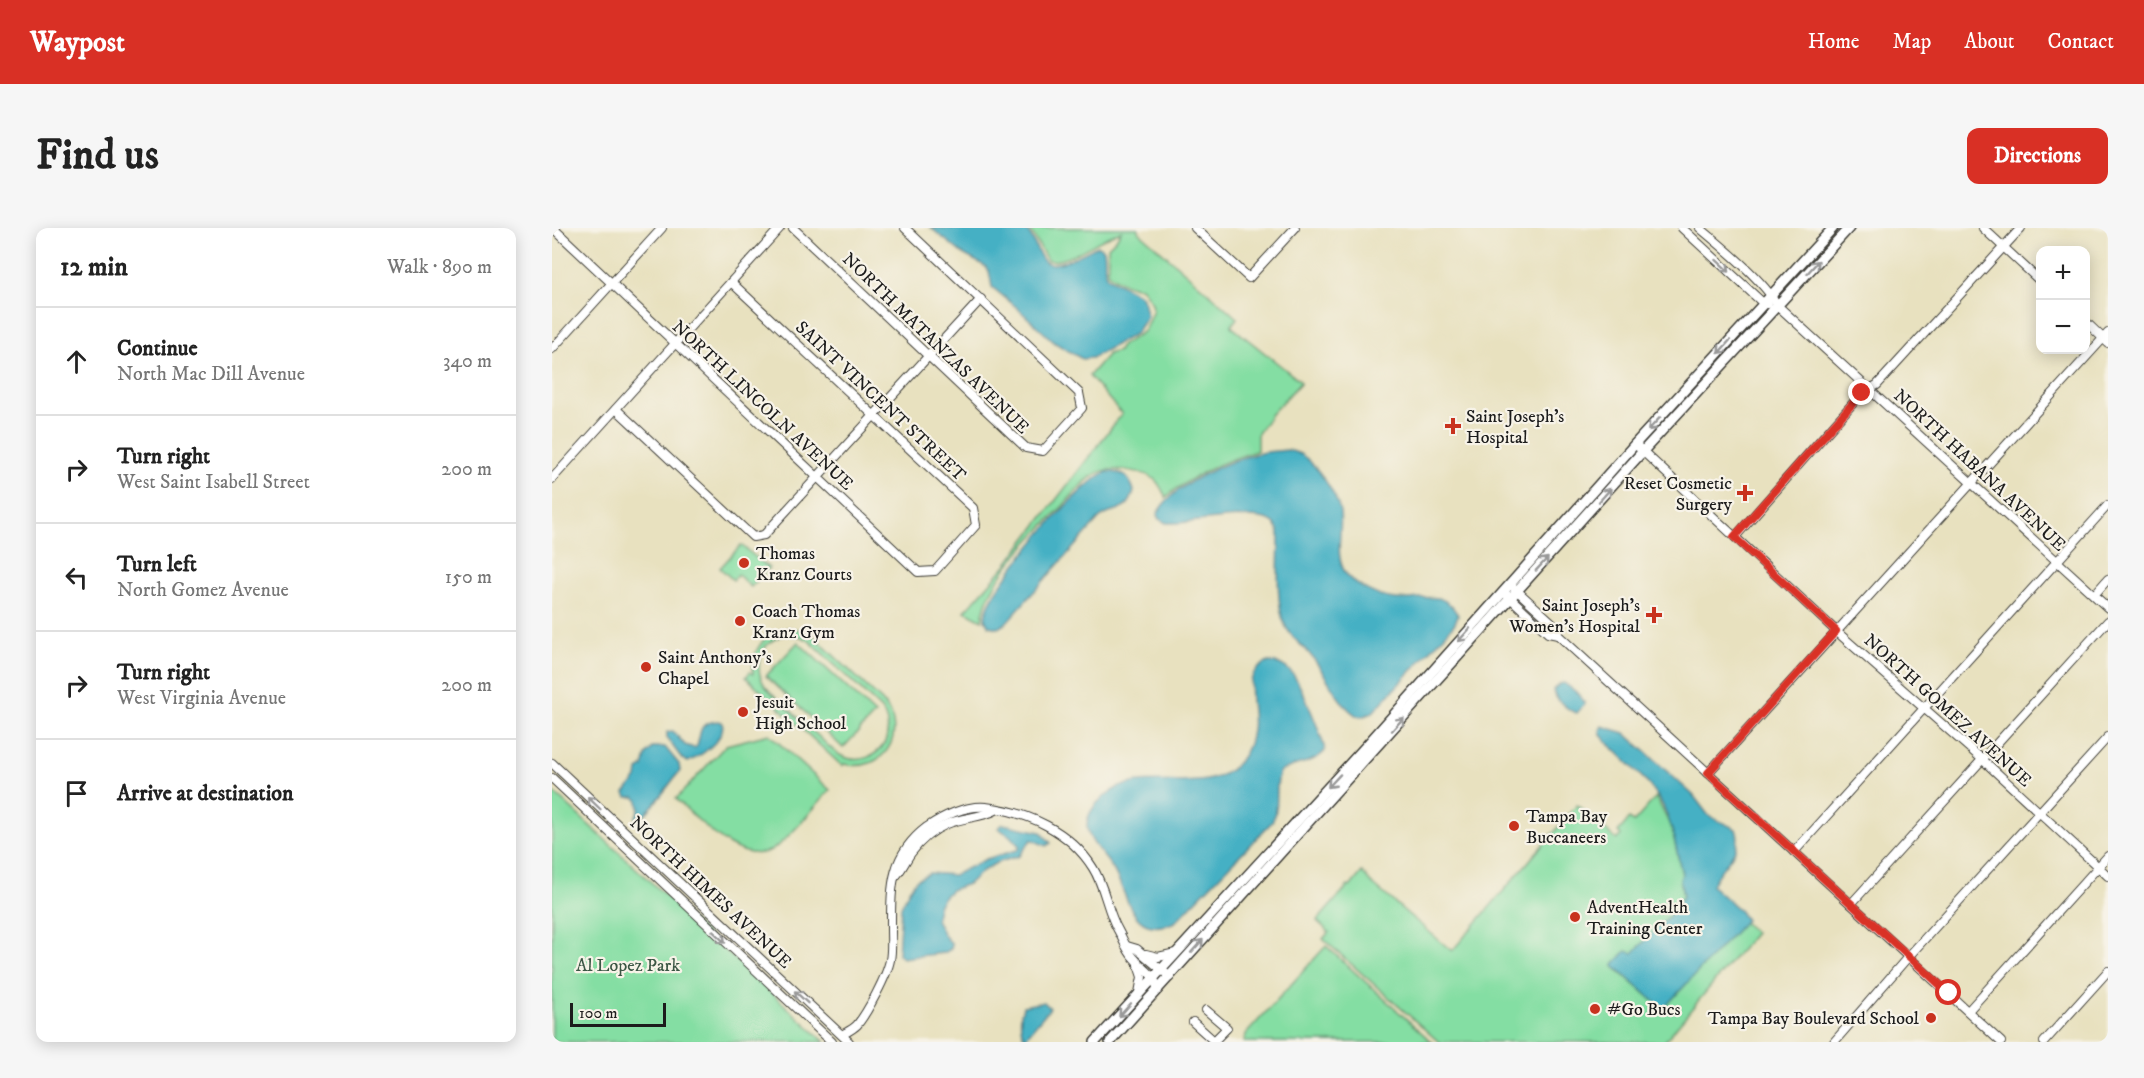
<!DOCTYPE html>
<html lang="en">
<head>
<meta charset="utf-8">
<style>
	:root { --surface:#fff; --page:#f6f6f6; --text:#222; --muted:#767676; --line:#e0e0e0; --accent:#d93025 }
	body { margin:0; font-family:"IM FELL DW Pica",serif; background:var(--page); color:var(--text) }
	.controls { position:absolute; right:18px; top:18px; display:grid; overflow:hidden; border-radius:12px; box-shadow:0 3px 15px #0003 }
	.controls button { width:54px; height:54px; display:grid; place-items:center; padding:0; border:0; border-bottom:2px solid var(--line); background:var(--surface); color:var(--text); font:30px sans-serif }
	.scale { position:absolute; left:18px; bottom:15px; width:96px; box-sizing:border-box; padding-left:6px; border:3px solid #1c1c1c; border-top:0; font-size:16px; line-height:21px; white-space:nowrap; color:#1c1c1c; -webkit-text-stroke:4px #f7f3e8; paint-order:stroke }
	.stop { position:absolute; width:18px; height:18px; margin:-14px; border:4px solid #d93025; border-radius:50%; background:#fff }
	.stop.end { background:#d93025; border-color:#fff; box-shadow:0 2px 6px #0008 }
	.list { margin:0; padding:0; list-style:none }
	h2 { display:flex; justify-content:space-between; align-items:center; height:78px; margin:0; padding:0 24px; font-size:26px }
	h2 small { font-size:20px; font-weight:400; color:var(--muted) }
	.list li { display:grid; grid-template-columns:39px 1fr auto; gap:18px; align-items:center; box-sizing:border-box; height:108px; padding:0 24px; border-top:2px solid var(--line) }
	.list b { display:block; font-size:22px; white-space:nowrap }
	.list p { margin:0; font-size:20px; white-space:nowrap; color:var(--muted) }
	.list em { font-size:20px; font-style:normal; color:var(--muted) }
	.icon { flex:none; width:33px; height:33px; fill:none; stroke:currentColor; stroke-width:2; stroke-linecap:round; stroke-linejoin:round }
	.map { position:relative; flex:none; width:1556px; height:814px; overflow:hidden; border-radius:12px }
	header { display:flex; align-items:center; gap:36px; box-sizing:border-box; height:84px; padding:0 30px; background:var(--accent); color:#fff }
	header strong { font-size:28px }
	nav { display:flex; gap:33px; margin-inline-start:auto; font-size:21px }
	.intro { display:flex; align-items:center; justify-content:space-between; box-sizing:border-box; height:144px; padding:0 36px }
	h1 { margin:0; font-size:42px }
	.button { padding:15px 27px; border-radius:12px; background:var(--accent); color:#fff; font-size:21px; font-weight:700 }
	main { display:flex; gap:36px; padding:0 36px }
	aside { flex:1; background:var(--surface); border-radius:12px; box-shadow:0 3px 15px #0003 }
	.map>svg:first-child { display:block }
</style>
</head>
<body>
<header>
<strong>Waypost</strong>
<nav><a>Home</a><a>Map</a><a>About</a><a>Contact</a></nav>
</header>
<div class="intro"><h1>Find us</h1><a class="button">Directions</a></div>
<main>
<aside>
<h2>12 min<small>Walk · 890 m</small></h2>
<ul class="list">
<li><svg class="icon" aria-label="ahead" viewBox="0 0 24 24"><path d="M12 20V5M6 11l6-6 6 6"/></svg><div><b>Continue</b><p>North Mac Dill Avenue</p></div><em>340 m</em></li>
<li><svg class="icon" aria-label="right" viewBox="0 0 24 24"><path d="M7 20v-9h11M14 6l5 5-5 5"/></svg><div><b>Turn right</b><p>West Saint Isabell Street</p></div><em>200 m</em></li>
<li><svg class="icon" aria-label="left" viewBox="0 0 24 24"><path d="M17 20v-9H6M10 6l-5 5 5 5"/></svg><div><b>Turn left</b><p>North Gomez Avenue</p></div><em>150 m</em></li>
<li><svg class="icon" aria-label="right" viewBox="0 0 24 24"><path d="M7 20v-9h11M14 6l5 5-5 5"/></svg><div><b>Turn right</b><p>West Virginia Avenue</p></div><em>200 m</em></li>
<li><svg class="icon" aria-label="arrive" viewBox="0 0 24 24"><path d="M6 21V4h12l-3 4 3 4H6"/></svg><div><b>Arrive at destination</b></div></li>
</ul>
</aside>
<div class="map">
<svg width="1556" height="814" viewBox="0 0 1556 814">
	<rect width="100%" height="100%" fill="#f7f3e8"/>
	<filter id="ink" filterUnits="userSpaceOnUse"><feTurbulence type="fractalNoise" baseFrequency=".0167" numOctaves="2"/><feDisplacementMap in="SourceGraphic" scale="12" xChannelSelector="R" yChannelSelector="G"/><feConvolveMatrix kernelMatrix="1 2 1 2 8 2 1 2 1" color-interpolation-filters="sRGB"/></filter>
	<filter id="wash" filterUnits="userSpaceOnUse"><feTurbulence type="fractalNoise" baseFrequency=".008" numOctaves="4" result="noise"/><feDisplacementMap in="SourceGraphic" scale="24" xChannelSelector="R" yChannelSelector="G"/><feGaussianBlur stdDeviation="1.35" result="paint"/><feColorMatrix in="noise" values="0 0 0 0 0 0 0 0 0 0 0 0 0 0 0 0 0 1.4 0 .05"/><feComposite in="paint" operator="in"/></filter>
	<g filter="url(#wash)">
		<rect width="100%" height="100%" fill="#e8e1bf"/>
		<!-- green -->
		<g fill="#84dea3" stroke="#507d60" stroke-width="1.5" fill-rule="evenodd">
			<path d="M 477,0 L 586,0 L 586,3 L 685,90 L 679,98 L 749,154 L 719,186 L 705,207 L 705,223 C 671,233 641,247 614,269 C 611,264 608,257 604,253 C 594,242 557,238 544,246 C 531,253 521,267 511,278 C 483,307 435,351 430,392 L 413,383 L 454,337 L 570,186 L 537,148 L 556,126 L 566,123 L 569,118 L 592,103 L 599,87 L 601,81 L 600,75 L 589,59 C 581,60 562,52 556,45 L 556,19 L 564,11 L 569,3 C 550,9 513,38 495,32 Z"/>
			<polygon points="189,317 217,340 199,359 186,347 181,352 168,340"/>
			<path d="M 237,400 L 249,402 L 260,407 L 330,473 C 358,504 332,546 292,536 L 290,538 L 194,449 L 198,444 L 201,446 C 199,422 213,403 237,400 ZM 232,407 L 247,408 L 256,412 L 329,481 C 336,491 338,504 332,516 C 324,529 307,535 292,529 C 281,525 272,513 263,505 C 247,490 229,475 213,458 C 200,437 209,414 232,407 Z"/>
			<polygon points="246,414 323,486 291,520 214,448"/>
			<path d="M 217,506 L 278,562 C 261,580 243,605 224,619 C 191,644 146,591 124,571 L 174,517 Z"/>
			<polygon points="0,563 273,814 0,814"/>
			<polygon points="1104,569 1120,601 1130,646 1128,652 1131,668 1120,685 1081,726 1074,723 1061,738 1111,781 1192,694 1203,705 1112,814 887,814 771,711 777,704 765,693 796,658 798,659 810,644 818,654 900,723 1025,577 1065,612 1069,607 1066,604 1077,591 1082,594"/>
			<polygon points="774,718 880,814 692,814 694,806"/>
		</g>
		<!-- water -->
		<g fill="#45b0c4" stroke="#306670" stroke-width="1.5">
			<path d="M 379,0 L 473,0 C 482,9 484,24 492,33 C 502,43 535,23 546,18 L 552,22 C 554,30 551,42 555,49 L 588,67 L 591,72 L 595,88 L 583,106 L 540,130 L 530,131 L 503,115 L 463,78 L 440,59 L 437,43 L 433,38 L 411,26 Z"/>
			<path d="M 737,222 C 741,224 747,225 750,227 C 764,236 786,268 788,284 C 791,305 781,329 795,347 C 805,359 828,370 844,371 C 870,374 889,358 906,387 L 903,395 L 892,408 L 820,485 L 809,489 L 805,488 C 784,474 776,448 760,429 C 752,418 739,411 733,397 C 723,377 727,329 727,305 C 727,303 724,298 723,296 C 707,280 638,297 614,295 L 607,291 L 605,287 C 616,259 680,230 709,225 C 718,223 728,223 737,222 Z"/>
			<path d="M 555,244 C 570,243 578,249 582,263 C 576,287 561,279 547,291 L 453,396 L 446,400 L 437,398 L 433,392 C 433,388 434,383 436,379 C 449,349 527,255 555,244 Z"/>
			<path d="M 717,434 C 726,434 733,438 739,444 C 748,453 771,510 773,523 C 762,536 741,535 728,544 C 721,562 729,577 720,594 L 623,694 C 579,713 577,668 561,641 C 553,628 536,614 535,598 C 535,586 544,575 553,568 C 592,534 656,576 689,531 C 695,523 699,512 700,502 C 704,478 686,444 717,434 Z"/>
			<path d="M 1012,455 L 1027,466 L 1033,476 L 1025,485 C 1015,482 1003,471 1001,462 L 1007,456 Z"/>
			<path d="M 166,493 L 170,494 C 175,510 149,528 136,534 L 130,531 L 115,510 L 115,504 L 121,503 L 133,517 L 142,520 L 145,518 C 150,503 145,495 166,493 Z"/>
			<path d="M 1050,498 L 1073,505 L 1141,567 L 1157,588 L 1184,601 C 1193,625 1166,638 1160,658 L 1187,682 L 1194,692 L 1111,781 L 1061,737 L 1074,723 L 1081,725 L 1120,685 L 1131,668 L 1128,652 L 1130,646 C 1124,622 1121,596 1109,574 C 1094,548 1068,530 1049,507 L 1048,502 Z"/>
			<path d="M 101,519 L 113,519 L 127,536 L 128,543 C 114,560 102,579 86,593 L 83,591 L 87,581 L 86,572 L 83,569 L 75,569 L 73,565 L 85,550 L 86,542 L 91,539 L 94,527 Z"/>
			<polygon points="451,596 489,604 499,615 494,618 481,612 479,612 467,628 444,635 429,644 416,656 399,662 391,670 386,678 384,691 392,707 400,717 399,721 392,725 350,730 346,726 349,679 357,662 364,652 377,645 402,647 434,631 465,622 468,619 458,608 446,600"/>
			<path d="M 492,774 L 498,780 L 473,810 C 467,800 468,788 471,778 Z"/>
		</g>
	</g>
	<g filter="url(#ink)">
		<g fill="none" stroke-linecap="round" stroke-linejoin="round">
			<!-- minor casing -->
			<g stroke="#3b3a34" stroke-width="10">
				<g id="minor">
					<polyline points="1,0 366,344 383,343 424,297 421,280 179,54"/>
					<polyline points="241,0 474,220 491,223 530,180 527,165 353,0"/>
					<polyline points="643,0 697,50 743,0"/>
					<polyline points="1130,0 1212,76 1216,76"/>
					<path d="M 1148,0 C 1172,20 1211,52 1226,78 L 1556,380"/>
					<polyline points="1431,0 1488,53"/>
					<polyline points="1534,94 1556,115"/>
					<polyline points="0,121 110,0"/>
					<polyline points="64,181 201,309 212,307 429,71"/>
					<polyline points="1083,216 1284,403 1431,532 1556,648"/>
					<polyline points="0,251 228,0"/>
					<polyline points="1183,309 1310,165 1325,157 1469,0"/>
					<polyline points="961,359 1005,399 1006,407"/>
					<polyline points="954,366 996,405 1006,407 1449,814"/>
					<polyline points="1542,367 1556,351"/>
					<polyline points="0,535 297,814"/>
					<polyline points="1156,545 1556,105"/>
					<polyline points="0,550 280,814"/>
					<polyline points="1242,624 1556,277"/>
					<path d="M 343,649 C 350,642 353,633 359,625 C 368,613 381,602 395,596 C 411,589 429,590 444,582"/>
					<polyline points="1299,676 1556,393"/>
					<polyline points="575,718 585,721 618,749"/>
					<polyline points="594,726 606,729 624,725"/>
					<polyline points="586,737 590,749 587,765"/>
					<polyline points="1416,783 1556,628"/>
					<polyline points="641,794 662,813 675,800 654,782"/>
					<path d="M 290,807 C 295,804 301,801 305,797 C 315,785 335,748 338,732 C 340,722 339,711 339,701 C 339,659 338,627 375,599 C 391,588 414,577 434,579 C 476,584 518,603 541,640 C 553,659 555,683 566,702 C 571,711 575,723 582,730 C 593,744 601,743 606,762"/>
					<polyline points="1282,814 1356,729 1556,509"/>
					<polyline points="1492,814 1556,743"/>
				</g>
			</g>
			<!-- major casing -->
			<g stroke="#3b3a34" stroke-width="12">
				<g id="major">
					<polyline points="543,814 814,518 1083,216 1281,0"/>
					<polyline points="558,814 1091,223 1297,0"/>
				</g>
			</g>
			<!-- minor -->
			<use href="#minor" stroke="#fff" stroke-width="8"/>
			<!-- major -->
			<use href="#major" stroke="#fff" stroke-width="9"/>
		</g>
		<!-- one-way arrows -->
		<defs><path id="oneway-shaft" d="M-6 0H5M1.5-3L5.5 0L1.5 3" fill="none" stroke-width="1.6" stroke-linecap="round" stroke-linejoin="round" transform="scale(1.5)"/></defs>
		<g stroke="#999">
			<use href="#oneway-shaft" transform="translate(1171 38) rotate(42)"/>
			<use href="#oneway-shaft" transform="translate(1261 39) rotate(-48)"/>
			<use href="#oneway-shaft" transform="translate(1172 119) rotate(132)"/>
			<use href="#oneway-shaft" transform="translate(1102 196) rotate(133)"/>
			<use href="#oneway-shaft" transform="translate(1053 267) rotate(-48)"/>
			<use href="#oneway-shaft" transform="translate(990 336) rotate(-47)"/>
			<use href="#oneway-shaft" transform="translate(912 407) rotate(132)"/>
			<use href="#oneway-shaft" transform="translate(846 496) rotate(-48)"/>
			<use href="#oneway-shaft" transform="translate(782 553) rotate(133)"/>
			<use href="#oneway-shaft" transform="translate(42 575) rotate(-136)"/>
			<use href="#oneway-shaft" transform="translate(167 709) rotate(43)"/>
			<use href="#oneway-shaft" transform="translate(645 718) rotate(-48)"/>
			<use href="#oneway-shaft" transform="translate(249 769) rotate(-137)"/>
			<use href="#oneway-shaft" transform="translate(573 782) rotate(132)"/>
		</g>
	</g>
	<g fill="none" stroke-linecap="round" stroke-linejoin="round" filter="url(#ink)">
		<!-- route -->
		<polyline stroke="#d93025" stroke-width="8" points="1310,165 1182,309 1284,403 1156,545 1397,765"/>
	</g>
	<!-- markers -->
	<g fill="#c8321e" stroke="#f7f3e8" stroke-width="2">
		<path d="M898 189h6v6h6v6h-6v6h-6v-6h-6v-6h6z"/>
		<path d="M1190 256h6v6h6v6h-6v6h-6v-6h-6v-6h6z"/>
		<circle cx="192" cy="335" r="6"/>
		<path d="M1099 378h6v6h6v6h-6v6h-6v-6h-6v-6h6z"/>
		<circle cx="188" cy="393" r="6"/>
		<circle cx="94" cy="439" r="6"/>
		<circle cx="191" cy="484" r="6"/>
		<circle cx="962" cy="598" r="6"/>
		<circle cx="1023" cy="689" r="6"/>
		<circle cx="1043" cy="781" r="6"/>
		<circle cx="1379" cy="790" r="6"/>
	</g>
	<g text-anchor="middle" stroke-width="4.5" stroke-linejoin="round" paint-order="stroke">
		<!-- street labels -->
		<g font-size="18" fill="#1c1c1c" stroke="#f7f3e8">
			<text transform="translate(384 115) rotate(44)" y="6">NORTH MATANZAS AVENUE</text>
			<text transform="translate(329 173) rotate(43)" y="6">SAINT VINCENT STREET</text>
			<text transform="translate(211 177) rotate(43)" y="6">NORTH LINCOLN AVENUE</text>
			<text transform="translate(1428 242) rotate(43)" y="6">NORTH HABANA AVENUE</text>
			<text transform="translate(1396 482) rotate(42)" y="6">NORTH GOMEZ AVENUE</text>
			<text transform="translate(159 664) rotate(43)" y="6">NORTH HIMES AVENUE</text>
		</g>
		<!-- poi labels -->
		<g font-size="18" fill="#1c1c1c" stroke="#f7f3e8" text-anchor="start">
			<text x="914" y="194">Saint Joseph's<tspan x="914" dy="21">Hospital</tspan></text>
			<text x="1180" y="261" text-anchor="end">Reset Cosmetic<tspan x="1180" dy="21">Surgery</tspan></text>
			<text x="204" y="331">Thomas<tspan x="204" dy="21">Kranz Courts</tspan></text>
			<text x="1088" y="383" text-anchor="end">Saint Joseph's<tspan x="1088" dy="21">Women's Hospital</tspan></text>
			<text x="200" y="389">Coach Thomas<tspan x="200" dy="21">Kranz Gym</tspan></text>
			<text x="106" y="435">Saint Anthony's<tspan x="106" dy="21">Chapel</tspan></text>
			<text x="203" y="480">Jesuit<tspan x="203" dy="21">High School</tspan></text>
			<text x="974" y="594">Tampa Bay<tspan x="974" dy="21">Buccaneers</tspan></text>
			<text x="1035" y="685">AdventHealth<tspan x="1035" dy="21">Training Center</tspan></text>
			<text x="1055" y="787">#Go Bucs</text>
			<text x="1367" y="796" text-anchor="end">Tampa Bay Boulevard School</text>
		</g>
		<!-- park labels -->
		<g font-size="18" fill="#3b5644" stroke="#f7f3e8">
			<text x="76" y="743">Al Lopez Park</text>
		</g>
	</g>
</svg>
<div class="controls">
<button>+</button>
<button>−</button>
</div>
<div class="scale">100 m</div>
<div class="stop" style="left:1397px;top:765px"></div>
<div class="stop end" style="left:1310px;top:165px"></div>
</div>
</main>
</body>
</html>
